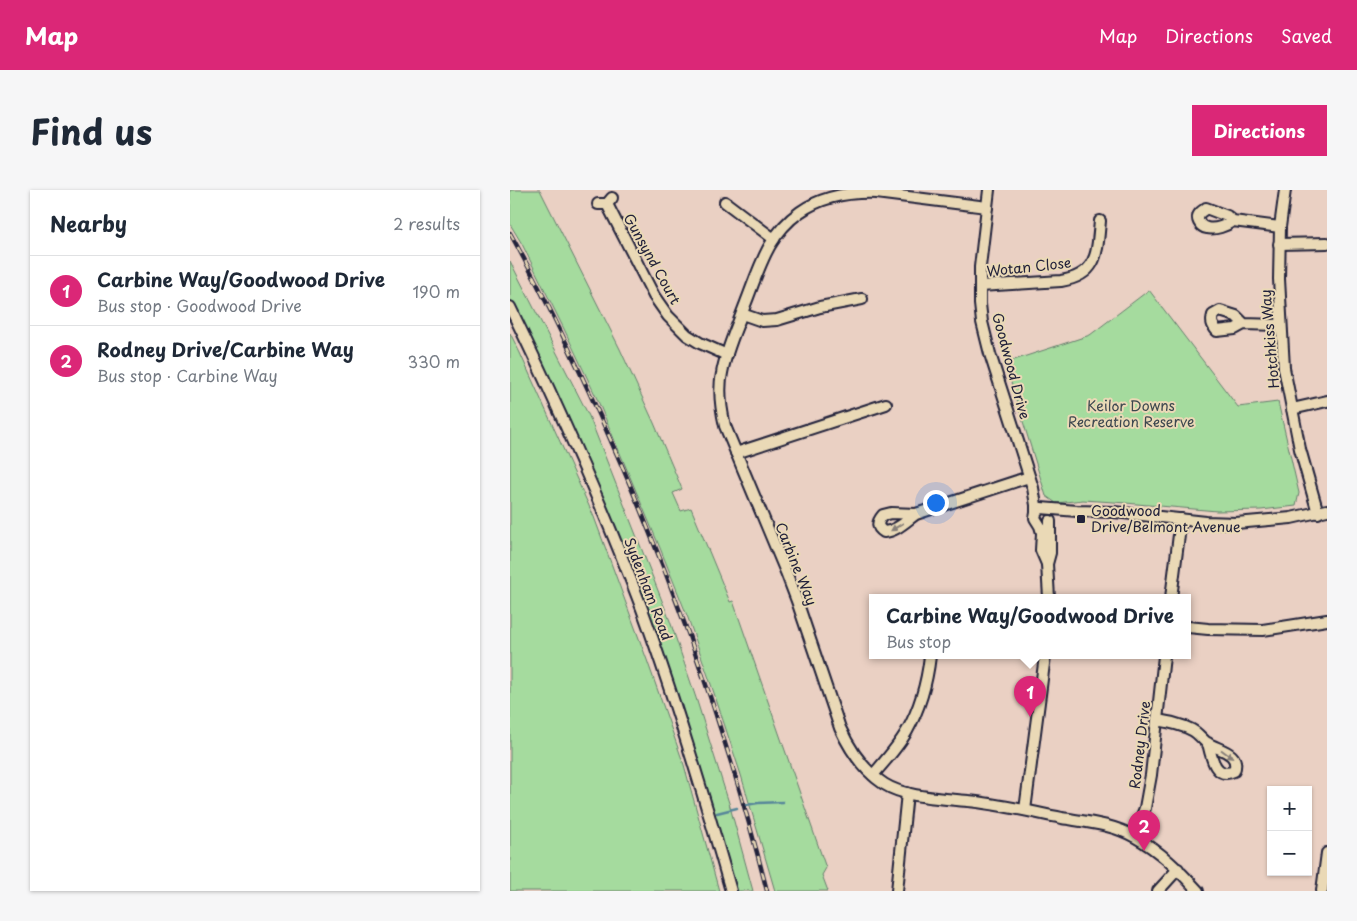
<!DOCTYPE html>
<html lang="en">
<head>
<meta charset="utf-8">
<style>
	:root { --surface:#fff; --page:#f6f6f7; --text:#1f2937; --muted:#747a83; --line:#e0e1e3; --accent:#db2777 }
	body { margin:0; font-family:"Playpen Sans",sans-serif; background:var(--page); color:var(--text) }
	.controls { position:absolute; right:15px; bottom:15px; display:grid; overflow:hidden; border-radius:0px; box-shadow:0 1px 4px #0004 }
	.controls button { width:45px; height:45px; display:grid; place-items:center; padding:0; border:0; border-bottom:1px solid var(--line); background:var(--surface); color:var(--text); font:25px sans-serif }
	.you { position:absolute; left:425px; top:312px; width:18px; height:18px; margin:-12px; border:4px solid #fff; border-radius:50%; background:#1a73e8; box-shadow:0 0 0 8px #1a73e833 }
	.badge { display:grid; place-items:center; width:32px; height:32px; border-radius:50%; background:var(--accent); color:#fff; font-size:16px; font-weight:700 }
	.pin { position:absolute; translate:-50% -41px; filter:drop-shadow(0 1px 2px #0008) }
	.pin::after { content:''; position:absolute; top:26px; width:18px; height:15px; background:inherit; clip-path:polygon(0 0,100% 0,50% 100%) }
	.popup { position:absolute; left:359px; top:404px; width:322px; height:65px; box-sizing:border-box; display:grid; place-content:center; border-radius:0px; background:var(--surface); filter:drop-shadow(0 1px 4px #0005); font-size:16px; white-space:nowrap; color:var(--muted) }
	.popup b { font-size:19px; color:var(--text) }
	.popup::after { content:''; position:absolute; left:50%; top:100%; margin-left:-10px; border:10px solid transparent; border-top-color:var(--surface) }
	.list { margin:0; padding:0; list-style:none }
	h2 { display:flex; justify-content:space-between; align-items:center; height:65px; margin:0; padding:0 20px; font-size:21px }
	h2 small { font-size:16px; font-weight:400; color:var(--muted) }
	.list li { display:grid; grid-template-columns:32px 1fr auto; gap:15px; align-items:center; box-sizing:border-box; height:70px; padding:0 20px; border-top:1px solid var(--line) }
	.list b { display:block; font-size:19px; white-space:nowrap }
	.list p { margin:0; font-size:16px; white-space:nowrap; color:var(--muted) }
	.list em { font-size:16px; font-style:normal; color:var(--muted) }
	.map { position:relative; flex:none; width:817px; height:701px; overflow:hidden; border-radius:0px }
	header { display:flex; align-items:center; gap:30px; box-sizing:border-box; height:70px; padding:0 25px; background:var(--accent); color:#fff }
	header strong { font-size:24px }
	nav { display:flex; gap:28px; margin-inline-start:auto; font-size:18px }
	.intro { display:flex; align-items:center; justify-content:space-between; box-sizing:border-box; height:120px; padding:0 30px }
	h1 { margin:0; font-size:35px }
	.button { padding:12px 22px; border-radius:0px; background:var(--accent); color:#fff; font-size:18px; font-weight:700 }
	main { display:flex; gap:30px; padding:0 30px }
	aside { flex:1; background:var(--surface); border-radius:0px; box-shadow:0 1px 4px #0004 }
	.map>svg:first-child { display:block }
</style>
</head>
<body>
<header>
<strong>Map</strong>
<nav><a>Map</a><a>Directions</a><a>Saved</a></nav>
</header>
<div class="intro"><h1>Find us</h1><a class="button">Directions</a></div>
<main>
<aside>
<h2>Nearby<small>2 results</small></h2>
<ul class="list">
<li><span class="badge">1</span><div><b>Carbine Way/Goodwood Drive</b><p>Bus stop · Goodwood Drive</p></div><em>190 m</em></li>
<li><span class="badge">2</span><div><b>Rodney Drive/Carbine Way</b><p>Bus stop · Carbine Way</p></div><em>330 m</em></li>
</ul>
</aside>
<div class="map">
<svg width="817" height="701" viewBox="0 0 817 701">
	<rect width="100%" height="100%" fill="#ead0c3"/>
	<filter id="ink" filterUnits="userSpaceOnUse"><feTurbulence type="fractalNoise" baseFrequency=".02" numOctaves="2"/><feDisplacementMap in="SourceGraphic" scale="10" xChannelSelector="R" yChannelSelector="G"/><feConvolveMatrix kernelMatrix="1 2 1 2 8 2 1 2 1" color-interpolation-filters="sRGB"/></filter>
	<g filter="url(#ink)">
		<!-- green -->
		<g fill="#a5db9e" stroke="#647e6c">
			<polygon points="0,0 30,0 110,159 144,233 172,299 163,303 171,321 181,318 220,412 223,411 316,678 312,685 318,701 265,701 231,585 204,503 178,428 150,358 88,211 55,141 12,54 0,34"/>
			<polygon points="0,71 79,226 132,360 160,431 186,508 219,613 243,701 225,701 192,589 41,194 0,111"/>
			<polygon points="639,100 728,217 768,212 789,303 786,316 751,320 707,321 604,312 573,310 546,313 536,306 495,173 580,145"/>
			<polygon points="0,143 10,163 84,327 137,470 174,575 209,701 0,701"/>
		</g>
		<g fill="none" stroke-linecap="round" stroke-linejoin="round">
			<!-- stream -->
			<g stroke="#57869a" stroke-width="2.5">
				<polyline points="236,615 248,613 273,612"/>
				<polyline points="207,623 227,618"/>
			</g>
			<!-- street casing -->
			<g stroke="#22223b" stroke-width="14">
				<g id="street">
					<polyline points="479,0 470,77 470,114 472,132 480,164 523,298 526,315 526,323"/>
					<polyline points="775,0 770,37 769,89 774,178 790,259 808,323"/>
					<polyline points="215,12 264,49"/>
					<polyline points="88,14 97,14 102,8"/>
					<polyline points="97,14 144,106 158,126 177,145 190,153 217,165"/>
					<path d="M 477,17 L 366,3 C 339,2 313,6 290,22 C 257,45 249,80 235,115 C 227,137 216,160 212,183 C 208,201 211,219 215,236 L 276,382 L 287,411 L 330,538 C 340,560 353,580 374,594 C 396,608 432,608 458,611 C 490,614 521,622 552,628 C 576,632 603,634 625,647 C 650,661 669,680 688,701"/>
					<path d="M 723,31 C 716,36 705,40 697,38 C 690,37 685,28 690,23 C 690,22 696,19 696,18 L 717,26 L 723,31 L 770,37"/>
					<polyline points="769,54 817,53"/>
					<path d="M 470,96 L 551,91 C 588,85 587,63 590,31"/>
					<path d="M 0,117 C 48,216 93,316 132,419 C 166,512 194,606 221,701"/>
					<polyline points="232,124 252,131 267,130 310,117 352,109"/>
					<path d="M 734,134 L 726,126 L 710,121 L 703,125 C 701,132 702,135 707,141 L 725,139 L 734,134 L 771,135"/>
					<polyline points="782,219 817,211"/>
					<polyline points="226,263 376,214"/>
					<path d="M 406,324 C 396,331 387,341 374,342 C 366,337 367,332 373,325 L 381,323 L 406,324 L 519,287"/>
					<polyline points="537,374 531,360 532,343 530,336 525,328 526,323 531,318 567,321 604,322 696,332 726,333 781,328 817,320"/>
					<polyline points="539,408 537,374 540,363 540,331"/>
					<polyline points="661,408 671,329"/>
					<polyline points="678,437 698,439 753,440 817,430"/>
					<path d="M 647,530 C 659,532 671,534 682,540 C 688,543 692,549 697,553 C 708,560 731,562 724,581 C 705,590 701,566 698,553"/>
					<path d="M 363,585 C 375,571 388,557 397,541 C 410,518 417,492 420,466"/>
					<polyline points="515,620 535,466"/>
					<polyline points="624,646 635,618 641,585 654,466"/>
					<polyline points="387,701 397,603"/>
					<polyline points="648,701 668,679"/>
					<polyline points="812,701 817,663"/>
				</g>
			</g>
			<!-- street -->
			<use href="#street" stroke="#ead9b6" stroke-width="10"/>
			<!-- rail casing -->
			<g stroke="#22223b" stroke-width="4.5">
				<path id="rail" d="M 0,43 C 33,102 62,164 90,226 C 159,379 216,538 257,701"/>
			</g>
			<!-- rail -->
			<use href="#rail" stroke="#ead9b6" stroke-width="2.5" stroke-dasharray="8" stroke-linecap="butt"/>
		</g>
		<!-- one-way arrows -->
		<defs><path id="oneway-solid" d="M-6-.8H1V-3.2L6.5 0L1 3.2V.8H-6Z" transform="scale(1.25)"/></defs>
		<g fill="#867e78">
			<use href="#oneway-solid" transform="translate(387 337) rotate(149)"/>
			<use href="#oneway-solid" transform="translate(717 564) rotate(37)"/>
		</g>
	</g>
	<!-- markers -->
	<rect fill="#22223b" stroke="#ead9b6" stroke-width="2" x="566" y="324" width="10" height="10" rx="2.5"/>
	<g text-anchor="middle" stroke-width="4" stroke-linejoin="round" paint-order="stroke">
		<!-- street labels -->
		<g font-size="14" fill="#22223b" stroke="#ead9b6">
			<text transform="translate(142 69) rotate(61)" y="5">Gunsynd Court</text>
			<text transform="translate(519 77) rotate(-6)" y="5">Wotan Close</text>
			<text transform="translate(760 149) rotate(-95)" y="5">Hotchkiss Way</text>
			<text transform="translate(501 176) rotate(75)" y="5">Goodwood Drive</text>
			<text transform="translate(286 374) rotate(68)" y="5">Carbine Way</text>
			<text transform="translate(138 399) rotate(69)" y="5">Sydenham Road</text>
			<text transform="translate(630 555) rotate(-83)" y="5">Rodney Drive</text>
		</g>
		<!-- park labels -->
		<g font-size="14" fill="#3c474f" stroke="#ead9b6">
			<text x="621" y="221">Keilor Downs<tspan x="621" dy="16">Recreation Reserve</tspan></text>
		</g>
		<!-- poi labels -->
		<g font-size="14" fill="#22223b" stroke="#ead9b6" text-anchor="start">
			<text x="581" y="326">Goodwood<tspan x="581" dy="16">Drive/Belmont Avenue</tspan></text>
		</g>
	</g>
</svg>
<div class="controls">
<button>+</button>
<button>−</button>
</div>
<div class="you"></div>
<div class="pin badge" style="left:520px;top:527px">1</div>
<div class="popup"><b>Carbine Way/Goodwood Drive</b>Bus stop</div>
<div class="pin badge" style="left:634px;top:661px">2</div>
</div>
</main>
</body>
</html>
